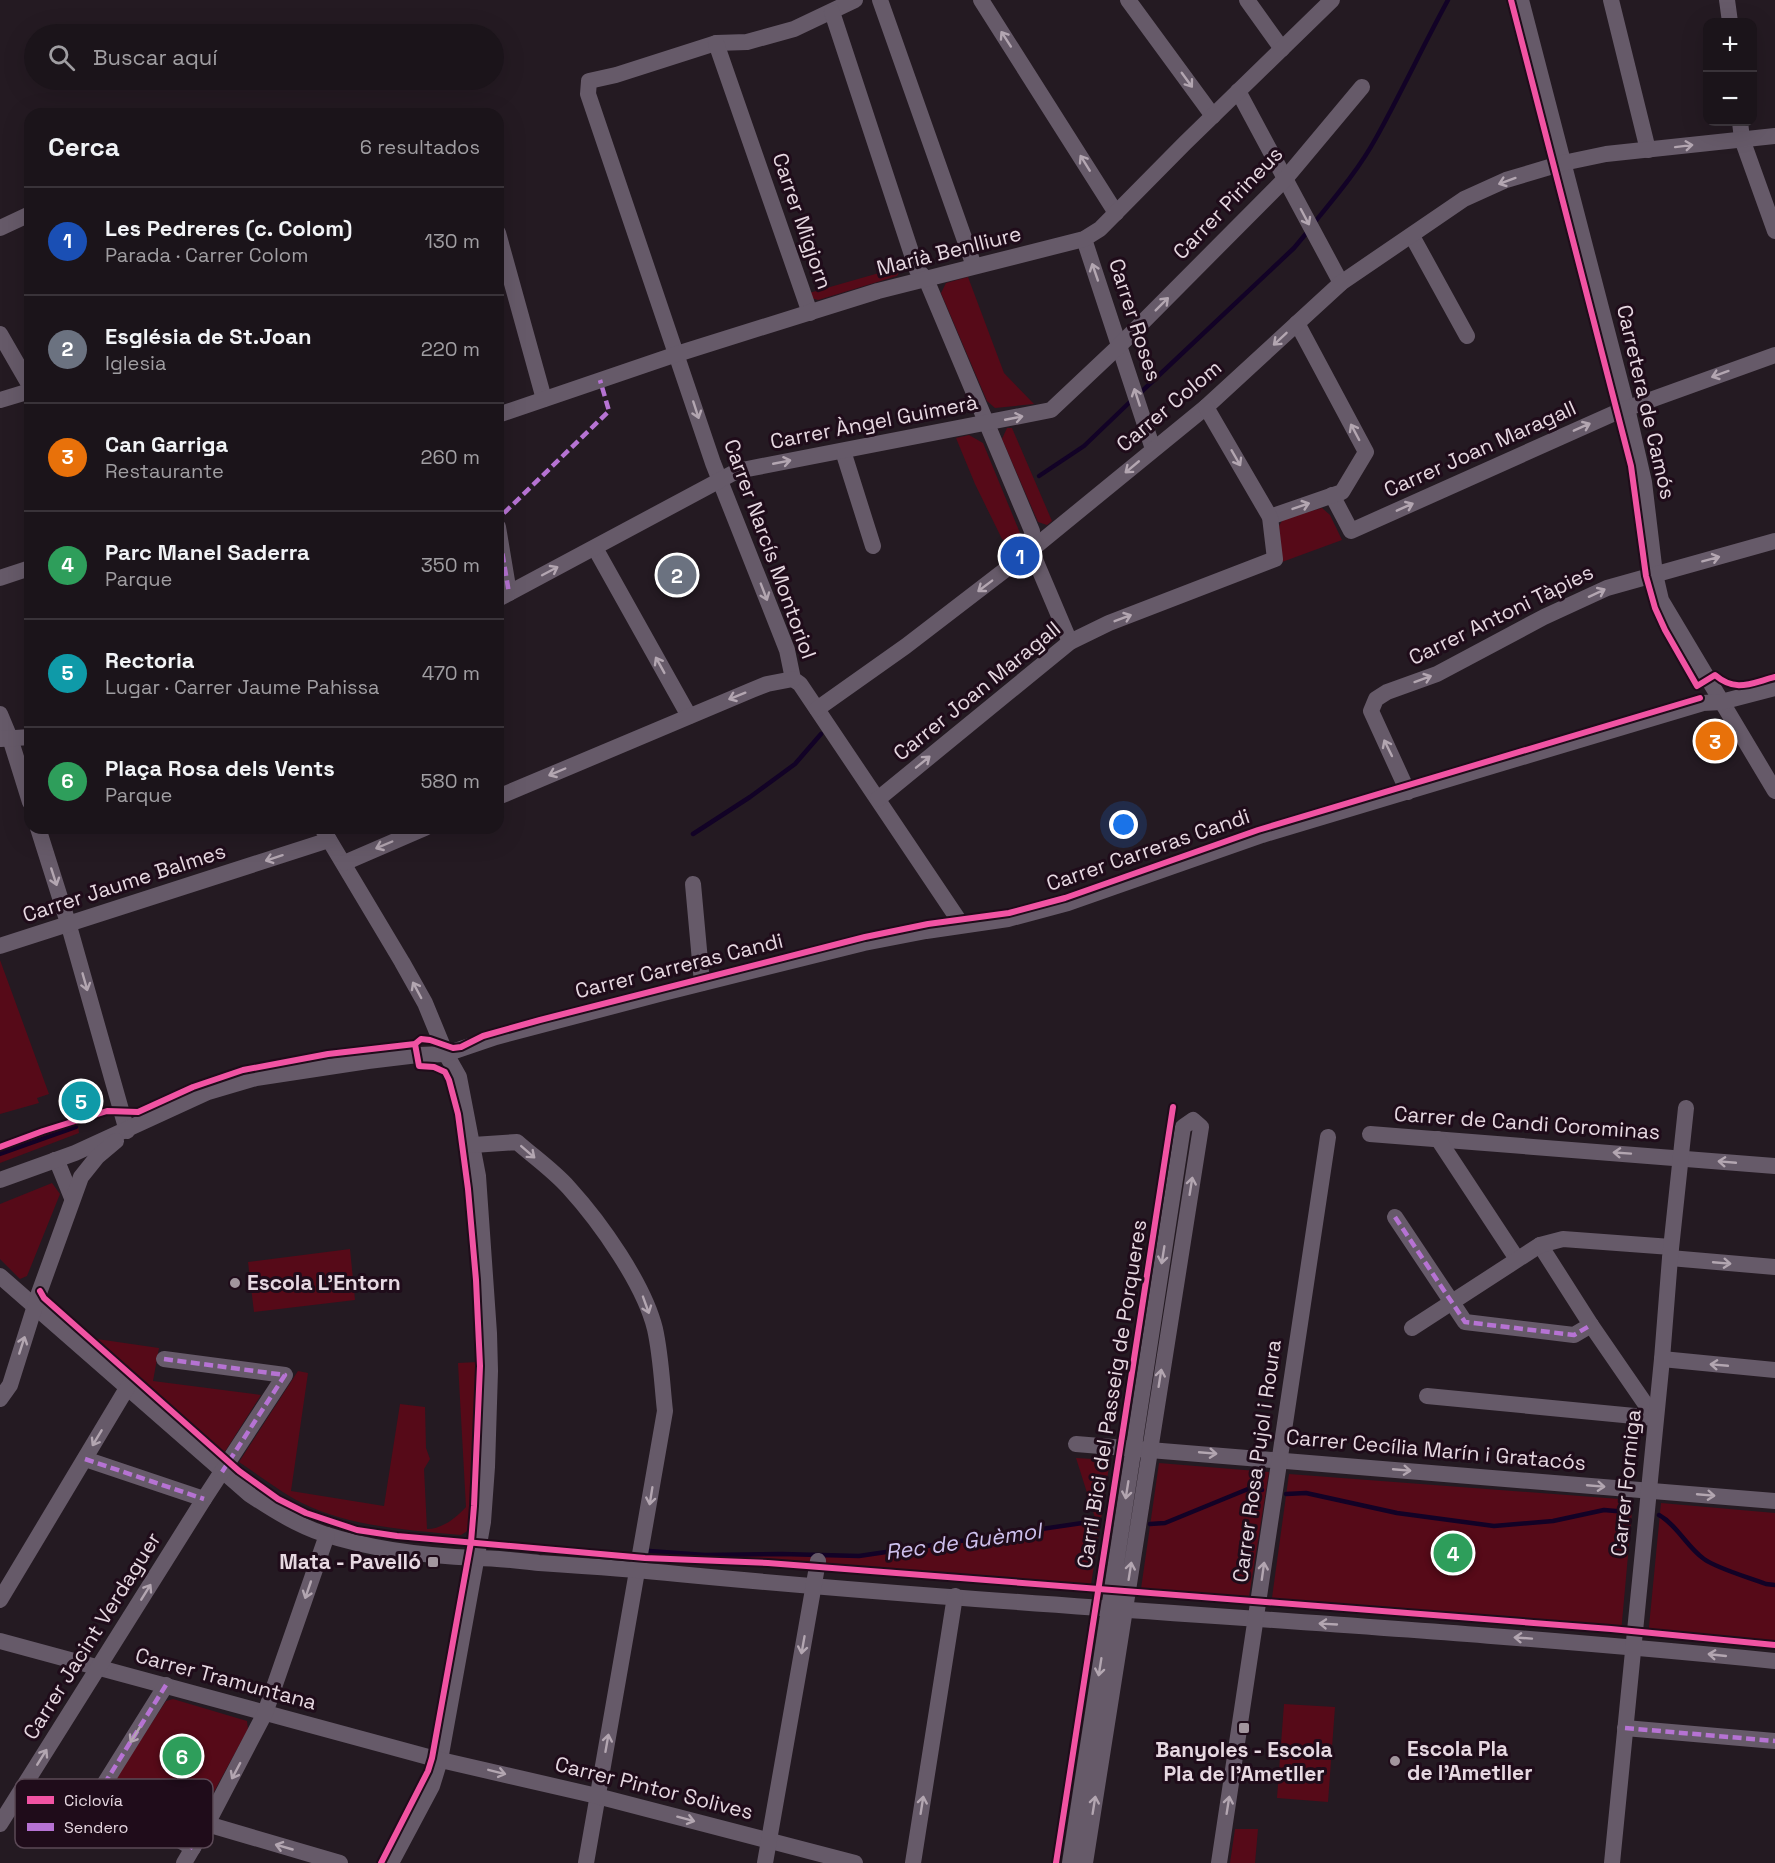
<!DOCTYPE html>
<html lang="es">
<head>
<meta charset="utf-8">
<style>
	:root { --surface:#1b141a; --page:#282127; --text:#f1f3f6; --muted:#a09ea2; --line:#393339; --accent:#a2969e }
	body { margin:0; font-family:"Space Grotesk",sans-serif; background:var(--page); color:var(--text) }
	.controls { position:absolute; right:18px; top:18px; display:grid; overflow:hidden; border-radius:12px; box-shadow:0 6px 24px #0002 }
	.controls button { width:54px; height:54px; display:grid; place-items:center; padding:0; border:0; border-bottom:2px solid var(--line); background:var(--surface); color:var(--text); font:30px sans-serif }
	.you { position:absolute; left:1124px; top:825px; width:21px; height:21px; margin:-15px; border:4px solid #fff; border-radius:50%; background:#1a73e8; box-shadow:0 0 0 9px #1a73e833 }
	.badge { display:grid; place-items:center; width:39px; height:39px; border-radius:50%; background:var(--accent); color:#fff; font-size:20px; font-weight:700 }
	.pin { position:absolute; translate:-50% -50%; border:3px solid #fff; box-shadow:0 2px 6px #0006 }
	.list { margin:0; padding:0; list-style:none }
	h2 { display:flex; justify-content:space-between; align-items:center; height:78px; margin:0; padding:0 24px; font-size:26px }
	h2 small { font-size:20px; font-weight:400; color:var(--muted) }
	.list li { display:grid; grid-template-columns:39px 1fr auto; gap:18px; align-items:center; box-sizing:border-box; height:108px; padding:0 24px; border-top:2px solid var(--line) }
	.list b { display:block; font-size:22px; white-space:nowrap }
	.list p { margin:0; font-size:20px; white-space:nowrap; color:var(--muted) }
	.list em { font-size:20px; font-style:normal; color:var(--muted) }
	.icon { flex:none; width:33px; height:33px; fill:none; stroke:currentColor; stroke-width:2; stroke-linecap:round; stroke-linejoin:round }
	.map { position:relative; flex:none; width:1775px; height:1863px; overflow:hidden }
	.search { position:absolute; background:var(--surface); box-shadow:0 6px 24px #0002; left:24px; top:24px; width:480px; height:66px; display:flex; align-items:center; gap:15px; box-sizing:border-box; padding:0 21px; border-radius:33px; color:var(--muted); font-size:22px }
	.panel { position:absolute; background:var(--surface); box-shadow:0 6px 24px #0002; left:24px; top:108px; width:480px; height:726px; border-radius:18px }
	.map>svg:first-child { display:block }
</style>
</head>
<body>
<div class="map">
<svg width="1775" height="1863" viewBox="0 0 1775 1863">
	<rect width="100%" height="100%" fill="#241a22"/>
	<!-- green -->
	<g fill="#560a18">
		<polygon points="900,267 900,271 897,276 818,300 811,298 809,293"/>
		<polygon points="968,277 1004,373 1034,404 995,408 987,401 941,293 946,283"/>
		<polygon points="1007,428 1012,428 1052,521 1047,525 1038,522 1002,439"/>
		<polygon points="969,435 983,443 1020,533 1020,540 1011,545 1002,539 975,484 956,438"/>
		<polygon points="1322,508 1330,515 1342,540 1282,562 1279,526 1283,519"/>
		<polygon points="0,960 49,1094 37,1098 39,1103 0,1114"/>
		<polygon points="78,1125 79,1133 0,1163 0,1148 47,1131 58,1131"/>
		<polygon points="52,1183 60,1194 27,1276 20,1279 0,1259 0,1204"/>
		<polygon points="350,1249 355,1300 254,1312 248,1262"/>
		<polygon points="97,1339 159,1348 153,1381 261,1395 224,1453"/>
		<path d="M 478,1362 L 476,1442 L 469,1530 L 461,1535 C 409,1530 350,1527 302,1503 C 280,1492 260,1476 239,1462 L 298,1371 L 308,1373 L 291,1491 L 384,1506 L 400,1404 L 425,1407 L 426,1448 L 430,1459 L 424,1469 L 427,1529 C 442,1529 456,1518 466,1507 L 458,1363 Z"/>
		<polygon points="1076,1458 1110,1460 1091,1585 705,1555 782,1554 859,1556 1096,1521"/>
		<polygon points="1159,1463 1269,1472 1248,1603 1140,1596"/>
		<polygon points="1289,1474 1633,1500 1621,1633 1271,1605"/>
		<polygon points="1661,1503 1775,1513 1775,1648 1648,1637"/>
		<polygon points="173,1699 247,1721 248,1729 191,1834 184,1836 112,1793 111,1786 166,1701"/>
		<polygon points="1284,1704 1335,1707 1328,1802 1277,1798"/>
		<polygon points="1235,1829 1258,1829 1255,1863 1230,1863"/>
	</g>
	<g fill="none" stroke-linecap="round" stroke-linejoin="round">
		<!-- stream -->
		<g stroke="#120226" stroke-width="4.5">
			<path d="M 1314,223 C 1336,196 1359,169 1376,138 C 1401,93 1423,46 1448,0"/>
			<polyline points="1138,395 1294,248 1309,230"/>
			<polyline points="1039,476 1084,446 1132,400"/>
			<polyline points="693,834 750,797 795,764 821,734"/>
			<polyline points="0,1154 76,1127"/>
			<polyline points="1286,1494 1306,1493 1397,1513 1494,1526 1553,1521 1604,1510 1627,1512"/>
			<path d="M 1659,1515 C 1677,1525 1687,1547 1704,1559 C 1718,1569 1748,1577 1766,1584 L 1775,1585"/>
			<polyline points="1150,1524 1165,1523 1248,1489 1262,1490"/>
			<polyline points="649,1551 705,1555 782,1554 859,1556 1096,1521"/>
		</g>
		<!-- minor -->
		<g stroke="#665a69" stroke-width="16">
			<polyline points="855,0 794,29 747,42 716,43 616,75 589,81 588,94 713,463 787,650 793,679 800,684 962,925"/>
			<polyline points="880,0 974,266"/>
			<polyline points="981,0 1116,213"/>
			<polyline points="1128,0 1213,116"/>
			<polyline points="1247,0 1282,49"/>
			<polyline points="1521,0 1627,408 1644,482 1655,574 1661,600 1775,791"/>
			<polyline points="1611,0 1648,150"/>
			<polyline points="1727,0 1730,22"/>
			<polyline points="832,12 917,270 926,279 1032,531 1031,550 1070,642"/>
			<polyline points="716,43 810,313"/>
			<polyline points="1238,91 1341,283"/>
			<polyline points="1740,122 1742,139 1775,231"/>
			<polyline points="0,228 30,214"/>
			<polyline points="498,233 544,399"/>
			<polyline points="1412,236 1467,336"/>
			<polyline points="1084,239 1153,449"/>
			<polyline points="0,334 30,386"/>
			<polyline points="0,400 30,391"/>
			<polyline points="498,415 677,354 878,291 1084,239 1100,229 1185,143 1332,0"/>
			<polyline points="843,451 873,546"/>
			<polyline points="1332,495 1351,531 1617,412 1775,355"/>
			<polyline points="1270,517 1342,492 1366,452 1297,323"/>
			<polyline points="498,527 509,593"/>
			<polyline points="595,548 689,716"/>
			<polyline points="0,578 30,568"/>
			<polyline points="498,599 737,471 1051,410 1120,345 1285,179 1362,87"/>
			<polyline points="817,709 906,646 1031,550 1206,407 1341,283 1464,199 1506,180 1563,163 1606,154 1775,136"/>
			<polyline points="0,714 10,738 30,802"/>
			<polyline points="1,739 30,737"/>
			<polyline points="1408,792 1371,711 1376,699 1387,692 1437,674 1544,617 1607,588 1775,541"/>
			<polyline points="498,797 752,690 767,684 793,679"/>
			<polyline points="878,799 1070,642 1109,623 1275,559 1270,517 1206,407"/>
			<polyline points="38,828 69,926 127,1131"/>
			<polyline points="322,828 402,962 425,1003 446,1054 459,1077 478,1176 489,1333 490,1371 487,1467 483,1522 440,1760 432,1786 391,1863"/>
			<polyline points="344,863 425,828"/>
			<polyline points="693,884 702,983"/>
			<polyline points="0,946 329,840"/>
			<polyline points="1370,1134 1775,1166"/>
			<polyline points="1438,1139 1517,1259"/>
			<path d="M 473,1145 L 517,1142 C 534,1157 554,1171 569,1188 C 600,1222 644,1284 655,1329 C 661,1356 662,1384 665,1411 L 586,1863"/>
			<polyline points="55,1160 59,1166 72,1198"/>
			<polyline points="0,1180 75,1153 208,1092 256,1078 368,1061 418,1055 446,1054 496,1037 663,993 864,943 926,931 1008,919 1068,903 1262,835 1703,703 1721,702 1775,688"/>
			<polyline points="1395,1217 1465,1322 1574,1335 1591,1325"/>
			<polyline points="1540,1245 1591,1325 1655,1418"/>
			<polyline points="1670,1258 1775,1267"/>
			<path d="M 0,1276 L 249,1494 C 273,1510 297,1525 324,1534 C 370,1549 429,1556 477,1558 C 497,1558 518,1561 539,1563 C 585,1566 631,1569 678,1574 C 1043,1609 1410,1624 1775,1661"/>
			<polyline points="1412,1328 1540,1245 1563,1239 1671,1247"/>
			<polyline points="1662,1359 1775,1370"/>
			<polyline points="1427,1396 1655,1418"/>
			<polyline points="0,1399 10,1385 39,1293 81,1177 97,1157 116,1141"/>
			<polyline points="1076,1444 1775,1501"/>
			<polyline points="85,1459 204,1499"/>
			<polyline points="0,1600 127,1388"/>
			<polyline points="0,1641 432,1758 597,1796 855,1863"/>
			<polyline points="166,1685 103,1786 102,1792 105,1796 193,1848"/>
			<polyline points="1625,1728 1775,1741"/>
			<polyline points="0,1824 204,1499 285,1375 164,1359"/>
			<polyline points="207,1824 340,1863"/>
			<polyline points="184,1863 207,1824 265,1713 327,1535"/>
			<polyline points="765,1863 818,1561"/>
			<polyline points="913,1863 955,1596"/>
			<polyline points="1070,1863 1183,1127 1193,1120 1201,1127 1085,1863"/>
			<polyline points="1219,1863 1328,1137"/>
			<polyline points="1612,1863 1662,1359 1670,1258 1686,1108"/>
		</g>
		<!-- quiet -->
		<g stroke="#b673d3" stroke-width="4.5" stroke-dasharray="9 4.5" stroke-linecap="butt">
			<polyline points="498,525 501,516 609,411 600,380"/>
			<polyline points="498,527 509,593"/>
			<polyline points="1395,1217 1465,1322 1574,1335 1591,1325"/>
			<polyline points="164,1359 285,1375 222,1472"/>
			<polyline points="85,1459 204,1499"/>
			<polyline points="166,1685 103,1786 102,1792 105,1796 193,1848"/>
			<polyline points="1625,1728 1775,1741"/>
		</g>
		<!-- cycleway casing -->
		<g stroke="#1f0c1a" stroke-width="10">
			<g id="cycleway">
				<path d="M 1511,0 L 1631,466 L 1646,576 L 1655,608 L 1665,630 L 1697,686 L 1715,675 C 1736,693 1751,683 1775,677"/>
				<polyline points="0,1147 43,1131 107,1111 138,1112 193,1087 243,1070 328,1054 415,1044 421,1039 430,1040 453,1048 461,1047 483,1036 540,1020 865,937 928,924 1009,913 1065,898 1258,830 1700,698"/>
				<polyline points="40,1291 44,1298 239,1471 278,1499 306,1513 357,1530 397,1536 645,1558 768,1563 1611,1629 1775,1645"/>
				<polyline points="381,1863 428,1771 432,1758 471,1542 474,1506 480,1366 476,1280 468,1189 458,1114 449,1080 445,1072 434,1067 419,1066 415,1044"/>
				<polyline points="1056,1863 1173,1107"/>
			</g>
		</g>
		<!-- cycleway -->
		<use href="#cycleway" stroke="#f153a3" stroke-width="6"/>
	</g>
	<!-- one-way arrows -->
	<defs><path id="oneway-shaft" d="M-6 0H5M1.5-3L5.5 0L1.5 3" fill="none" stroke-width="1.6" stroke-linecap="round" stroke-linejoin="round" transform="scale(1.5)"/></defs>
	<g stroke="#b3a6b1">
		<use href="#oneway-shaft" transform="translate(1006 39) rotate(-123)"/>
		<use href="#oneway-shaft" transform="translate(1187 80) rotate(54)"/>
		<use href="#oneway-shaft" transform="translate(1684 146) rotate(-7)"/>
		<use href="#oneway-shaft" transform="translate(1085 163) rotate(-122)"/>
		<use href="#oneway-shaft" transform="translate(1507 181) rotate(160)"/>
		<use href="#oneway-shaft" transform="translate(1305 217) rotate(62)"/>
		<use href="#oneway-shaft" transform="translate(1095 272) rotate(-109)"/>
		<use href="#oneway-shaft" transform="translate(1162 304) rotate(-45)"/>
		<use href="#oneway-shaft" transform="translate(1280 339) rotate(137)"/>
		<use href="#oneway-shaft" transform="translate(1720 374) rotate(160)"/>
		<use href="#oneway-shaft" transform="translate(1137 397) rotate(-108)"/>
		<use href="#oneway-shaft" transform="translate(696 410) rotate(72)"/>
		<use href="#oneway-shaft" transform="translate(1014 418) rotate(-11)"/>
		<use href="#oneway-shaft" transform="translate(1582 427) rotate(-24)"/>
		<use href="#oneway-shaft" transform="translate(1355 432) rotate(-118)"/>
		<use href="#oneway-shaft" transform="translate(1236 458) rotate(60)"/>
		<use href="#oneway-shaft" transform="translate(782 462) rotate(-11)"/>
		<use href="#oneway-shaft" transform="translate(1132 467) rotate(140)"/>
		<use href="#oneway-shaft" transform="translate(1301 506) rotate(-19)"/>
		<use href="#oneway-shaft" transform="translate(1405 507) rotate(-24)"/>
		<use href="#oneway-shaft" transform="translate(1711 559) rotate(-15)"/>
		<use href="#oneway-shaft" transform="translate(550 571) rotate(-28)"/>
		<use href="#oneway-shaft" transform="translate(985 586) rotate(143)"/>
		<use href="#oneway-shaft" transform="translate(764 592) rotate(69)"/>
		<use href="#oneway-shaft" transform="translate(1597 593) rotate(-25)"/>
		<use href="#oneway-shaft" transform="translate(1123 618) rotate(-21)"/>
		<use href="#oneway-shaft" transform="translate(660 665) rotate(-119)"/>
		<use href="#oneway-shaft" transform="translate(1423 679) rotate(-20)"/>
		<use href="#oneway-shaft" transform="translate(737 696) rotate(158)"/>
		<use href="#oneway-shaft" transform="translate(1388 748) rotate(-116)"/>
		<use href="#oneway-shaft" transform="translate(923 762) rotate(-39)"/>
		<use href="#oneway-shaft" transform="translate(557 772) rotate(157)"/>
		<use href="#oneway-shaft" transform="translate(384 845) rotate(157)"/>
		<use href="#oneway-shaft" transform="translate(274 858) rotate(162)"/>
		<use href="#oneway-shaft" transform="translate(54 877) rotate(72)"/>
		<use href="#oneway-shaft" transform="translate(85 982) rotate(74)"/>
		<use href="#oneway-shaft" transform="translate(417 990) rotate(-118)"/>
		<use href="#oneway-shaft" transform="translate(528 1152) rotate(41)"/>
		<use href="#oneway-shaft" transform="translate(1622 1153) rotate(-176)"/>
		<use href="#oneway-shaft" transform="translate(1727 1162) rotate(-175)"/>
		<use href="#oneway-shaft" transform="translate(1191 1186) rotate(-81)"/>
		<use href="#oneway-shaft" transform="translate(1163 1255) rotate(99)"/>
		<use href="#oneway-shaft" transform="translate(1722 1263) rotate(5)"/>
		<use href="#oneway-shaft" transform="translate(646 1305) rotate(70)"/>
		<use href="#oneway-shaft" transform="translate(22 1345) rotate(-72)"/>
		<use href="#oneway-shaft" transform="translate(1719 1365) rotate(-175)"/>
		<use href="#oneway-shaft" transform="translate(1160 1378) rotate(-81)"/>
		<use href="#oneway-shaft" transform="translate(97 1438) rotate(121)"/>
		<use href="#oneway-shaft" transform="translate(1208 1453) rotate(5)"/>
		<use href="#oneway-shaft" transform="translate(1402 1470) rotate(5)"/>
		<use href="#oneway-shaft" transform="translate(1596 1486) rotate(5)"/>
		<use href="#oneway-shaft" transform="translate(1127 1490) rotate(99)"/>
		<use href="#oneway-shaft" transform="translate(1706 1495) rotate(5)"/>
		<use href="#oneway-shaft" transform="translate(651 1496) rotate(99)"/>
		<use href="#oneway-shaft" transform="translate(1130 1571) rotate(-81)"/>
		<use href="#oneway-shaft" transform="translate(1263 1571) rotate(-82)"/>
		<use href="#oneway-shaft" transform="translate(308 1590) rotate(109)"/>
		<use href="#oneway-shaft" transform="translate(146 1592) rotate(-58)"/>
		<use href="#oneway-shaft" transform="translate(1328 1624) rotate(-177)"/>
		<use href="#oneway-shaft" transform="translate(1523 1638) rotate(-176)"/>
		<use href="#oneway-shaft" transform="translate(803 1645) rotate(100)"/>
		<use href="#oneway-shaft" transform="translate(1717 1655) rotate(-174)"/>
		<use href="#oneway-shaft" transform="translate(1100 1667) rotate(99)"/>
		<use href="#oneway-shaft" transform="translate(135 1735) rotate(122)"/>
		<use href="#oneway-shaft" transform="translate(607 1743) rotate(-80)"/>
		<use href="#oneway-shaft" transform="translate(42 1757) rotate(-58)"/>
		<use href="#oneway-shaft" transform="translate(236 1771) rotate(118)"/>
		<use href="#oneway-shaft" transform="translate(497 1772) rotate(14)"/>
		<use href="#oneway-shaft" transform="translate(922 1805) rotate(-81)"/>
		<use href="#oneway-shaft" transform="translate(1094 1805) rotate(-81)"/>
		<use href="#oneway-shaft" transform="translate(1228 1805) rotate(-81)"/>
		<use href="#oneway-shaft" transform="translate(686 1819) rotate(15)"/>
		<use href="#oneway-shaft" transform="translate(284 1847) rotate(-164)"/>
	</g>
	<!-- markers -->
	<g fill="#a2969e" stroke="#1f0c1a" stroke-width="2">
		<circle cx="235" cy="1283" r="6"/>
		<rect x="427" y="1556" width="12" height="12" rx="3"/>
		<rect x="1238" y="1722" width="12" height="12" rx="3"/>
		<circle cx="1395" cy="1761" r="6"/>
	</g>
	<g text-anchor="middle" stroke-width="6" stroke-linejoin="round" paint-order="stroke">
		<!-- street labels -->
		<g font-size="21" fill="#e6d8e1" stroke="#1f0c1a">
			<text transform="translate(1228 203) rotate(-46)" y="7">Carrer Pirineus</text>
			<text transform="translate(802 221) rotate(71)" y="7">Carrer Migjorn</text>
			<text transform="translate(949 251) rotate(-14)" y="7">Marià Benlliure</text>
			<text transform="translate(1135 320) rotate(72)" y="7">Carrer Roses</text>
			<text transform="translate(1646 402) rotate(77)" y="7">Carretera de Camós</text>
			<text transform="translate(1169 406) rotate(-40)" y="7">Carrer Colom</text>
			<text transform="translate(874 422) rotate(-11)" y="7">Carrer Àngel Guimerà</text>
			<text transform="translate(1480 449) rotate(-24)" y="7">Carrer Joan Maragall</text>
			<text transform="translate(770 549) rotate(70)" y="7">Carrer Narcís Montoriol</text>
			<text transform="translate(1501 615) rotate(-26)" y="7">Carrer Antoni Tàpies</text>
			<text transform="translate(977 691) rotate(-39)" y="7">Carrer Joan Maragall</text>
			<text transform="translate(1148 850) rotate(-19)" y="7">Carrer Carreras Candi</text>
			<text transform="translate(124 883) rotate(-18)" y="7">Carrer Jaume Balmes</text>
			<text transform="translate(679 966) rotate(-14)" y="7">Carrer Carreras Candi</text>
			<text transform="translate(1527 1123) rotate(4)" y="7">Carrer de Candi Corominas</text>
			<text transform="translate(1112 1394) rotate(-81)" y="7">Carril Bici del Passeig de Porqueres</text>
			<text transform="translate(1436 1450) rotate(5)" y="7">Carrer Cecília Marín i Gratacós</text>
			<text transform="translate(1257 1461) rotate(-82)" y="7">Carrer Rosa Pujol i Roura</text>
			<text transform="translate(1626 1483) rotate(-84)" y="7">Carrer Formiga</text>
			<text transform="translate(92 1636) rotate(-58)" y="7">Carrer Jacint Verdaguer</text>
			<text transform="translate(226 1679) rotate(15)" y="7">Carrer Tramuntana</text>
			<text transform="translate(654 1788) rotate(14)" y="7">Carrer Pintor Solives</text>
		</g>
		<!-- poi labels -->
		<g font-size="21" font-weight="bold" fill="#e6d8e1" stroke="#1f0c1a" text-anchor="start">
			<text x="247" y="1290">Escola L'Entorn</text>
			<text x="421" y="1569" text-anchor="end">Mata - Pavelló</text>
			<text x="1407" y="1756">Escola Pla<tspan x="1407" dy="24">de l'Ametller</tspan></text>
			<text x="1244" y="1757" text-anchor="middle">Banyoles - Escola<tspan x="1244" dy="24">Pla de l'Ametller</tspan></text>
		</g>
		<!-- water labels -->
		<g font-size="22" font-style="italic" fill="#cdc0ed" stroke="#1f0c1a">
			<text transform="translate(963 1541) rotate(-8)" y="8">Rec de Guèmol</text>
		</g>
	</g>
	<!-- legend -->
	<rect x="15" y="1779" width="198" height="69" rx="9" fill="#1f0c1a" stroke="#5b4956" stroke-width="1.5"/>
	<rect x="27" y="1796" width="27" height="8" fill="#f153a3"/>
	<rect x="27" y="1823" width="27" height="8" fill="#b673d3"/>
	<g font-size="16" fill="#e6d8e1">
		<text x="64" y="1806">Ciclovía</text>
		<text x="64" y="1833">Sendero</text>
	</g>
</svg>
<div class="controls">
<button>+</button>
<button>−</button>
</div>
<div class="you"></div>
<div class="pin badge" style="left:1020px;top:556px;background:#1a4fb4">1</div>
<div class="pin badge" style="left:677px;top:575px;background:#6b7280">2</div>
<div class="pin badge" style="left:1715px;top:741px;background:#e8710a">3</div>
<div class="pin badge" style="left:1453px;top:1553px;background:#2e9e5b">4</div>
<div class="pin badge" style="left:81px;top:1101px;background:#0f9aa8">5</div>
<div class="pin badge" style="left:182px;top:1756px;background:#2e9e5b">6</div>
<div class="search"><svg class="icon" aria-label="search" viewBox="0 0 24 24"><circle cx="10" cy="10" r="6"/><path d="M15 15l6 6"/></svg>Buscar aquí</div>
<section class="panel">
<h2>Cerca<small>6 resultados</small></h2>
<ul class="list">
<li><span class="badge" style="background:#1a4fb4">1</span><div><b>Les Pedreres (c. Colom)</b><p>Parada · Carrer Colom</p></div><em>130 m</em></li>
<li><span class="badge" style="background:#6b7280">2</span><div><b>Església de St.Joan</b><p>Iglesia</p></div><em>220 m</em></li>
<li><span class="badge" style="background:#e8710a">3</span><div><b>Can Garriga</b><p>Restaurante</p></div><em>260 m</em></li>
<li><span class="badge" style="background:#2e9e5b">4</span><div><b>Parc Manel Saderra</b><p>Parque</p></div><em>350 m</em></li>
<li><span class="badge" style="background:#0f9aa8">5</span><div><b>Rectoria</b><p>Lugar · Carrer Jaume Pahissa</p></div><em>470 m</em></li>
<li><span class="badge" style="background:#2e9e5b">6</span><div><b>Plaça Rosa dels Vents</b><p>Parque</p></div><em>580 m</em></li>
</ul>
</section>
</div>
</body>
</html>
